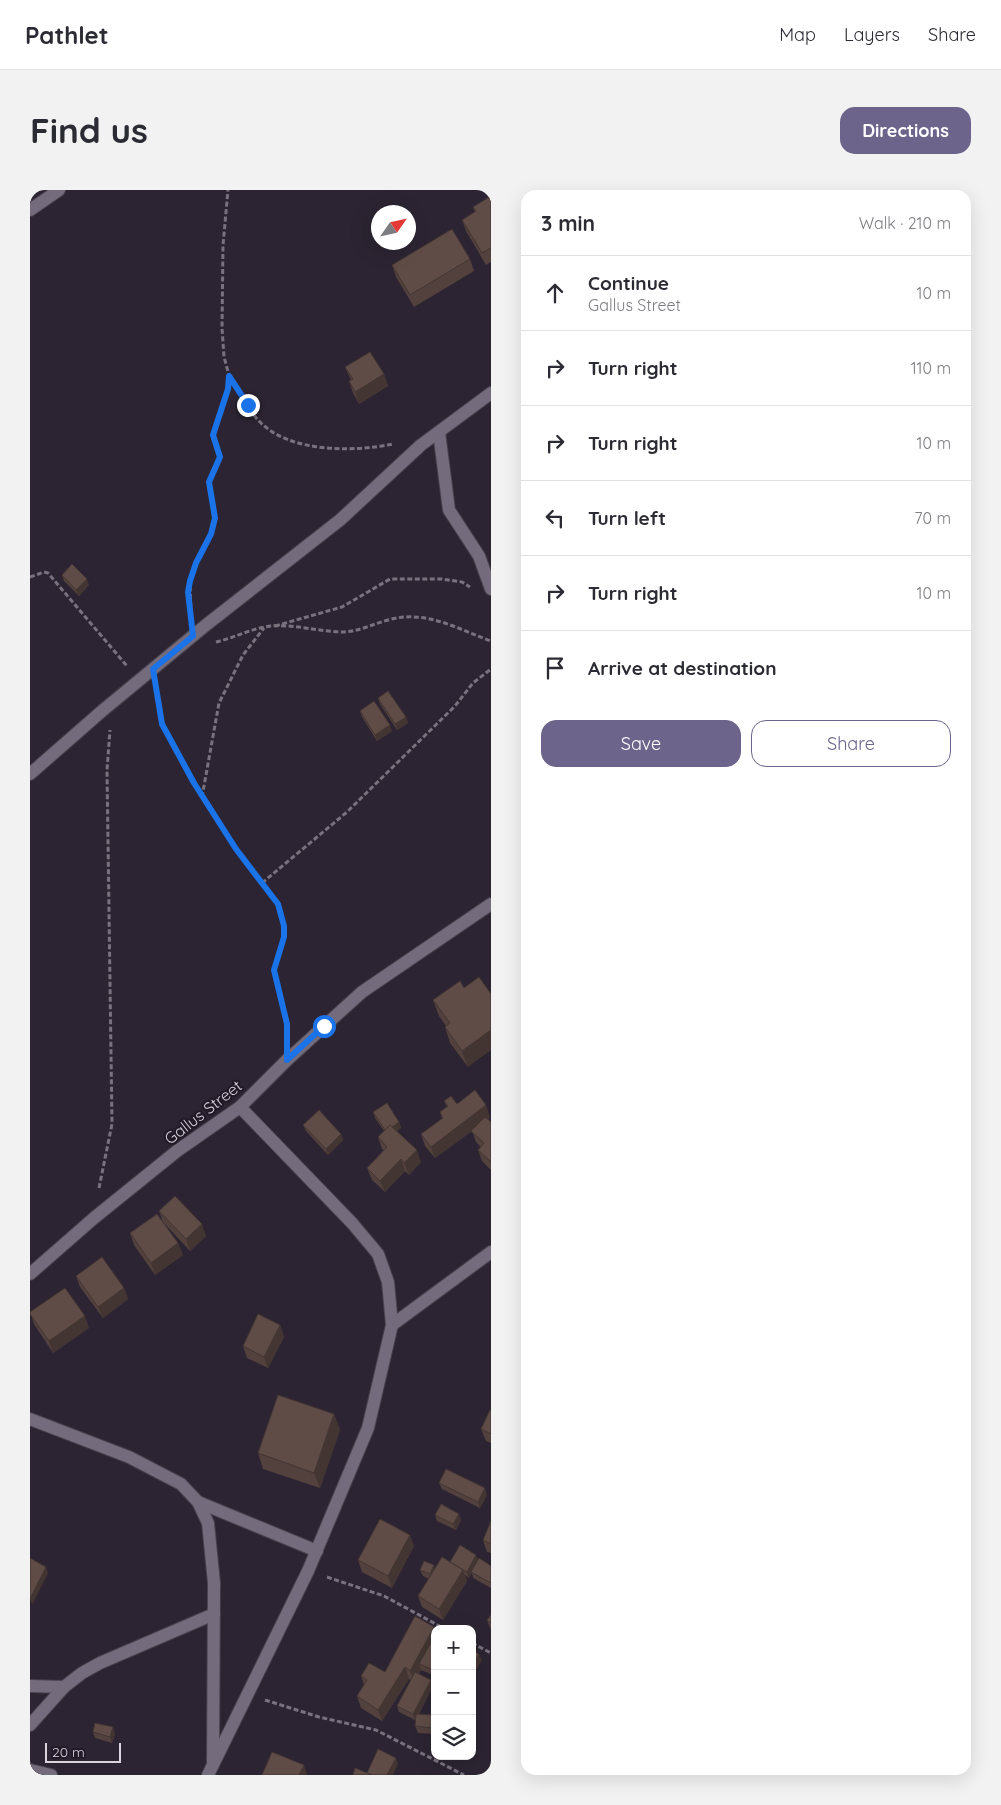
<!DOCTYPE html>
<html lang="en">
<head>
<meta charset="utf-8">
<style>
	:root { --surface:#fff; --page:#f2f2f3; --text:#2b2b33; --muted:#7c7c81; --line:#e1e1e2; --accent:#6c648b }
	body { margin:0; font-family:Quicksand,sans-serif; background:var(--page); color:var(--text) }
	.controls { position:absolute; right:15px; bottom:15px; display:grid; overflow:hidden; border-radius:10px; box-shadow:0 5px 20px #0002 }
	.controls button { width:45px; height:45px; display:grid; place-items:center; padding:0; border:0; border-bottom:1px solid var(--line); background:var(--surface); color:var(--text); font:25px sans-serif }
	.compass { position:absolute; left:341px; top:15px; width:45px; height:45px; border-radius:50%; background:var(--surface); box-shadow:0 5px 20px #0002; rotate:56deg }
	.scale { position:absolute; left:15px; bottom:12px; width:76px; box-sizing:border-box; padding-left:5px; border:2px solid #d9d4dd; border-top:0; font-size:14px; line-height:18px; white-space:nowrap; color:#d9d4dd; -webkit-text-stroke:4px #221a28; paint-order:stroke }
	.stop { position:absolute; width:15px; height:15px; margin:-11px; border:4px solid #1a73e8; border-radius:50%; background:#fff }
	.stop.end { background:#1a73e8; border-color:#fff; box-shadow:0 1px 5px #0008 }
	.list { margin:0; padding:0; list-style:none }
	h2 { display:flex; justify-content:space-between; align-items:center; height:65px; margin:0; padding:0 20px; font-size:21px }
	h2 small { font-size:16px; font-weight:400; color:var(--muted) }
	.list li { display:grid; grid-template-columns:32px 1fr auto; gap:15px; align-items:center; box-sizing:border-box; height:75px; padding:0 20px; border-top:1px solid var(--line) }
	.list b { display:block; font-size:19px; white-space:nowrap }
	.list p { margin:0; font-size:16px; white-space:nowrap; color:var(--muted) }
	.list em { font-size:16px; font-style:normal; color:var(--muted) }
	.actions { display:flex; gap:10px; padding:15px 20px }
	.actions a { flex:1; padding:11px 0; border:1px solid var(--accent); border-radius:15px; text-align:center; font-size:18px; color:var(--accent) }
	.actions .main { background:var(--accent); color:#fff }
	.icon { flex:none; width:28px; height:28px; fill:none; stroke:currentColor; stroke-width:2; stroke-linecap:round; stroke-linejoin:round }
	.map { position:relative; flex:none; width:461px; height:1585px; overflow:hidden; border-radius:15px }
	header { display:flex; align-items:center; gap:30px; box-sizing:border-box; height:70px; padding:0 25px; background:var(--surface); border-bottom:1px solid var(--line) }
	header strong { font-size:24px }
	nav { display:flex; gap:28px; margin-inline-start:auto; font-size:18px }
	.intro { display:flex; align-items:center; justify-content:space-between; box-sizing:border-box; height:120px; padding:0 30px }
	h1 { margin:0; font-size:35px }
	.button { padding:12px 22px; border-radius:15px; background:var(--accent); color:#fff; font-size:18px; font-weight:700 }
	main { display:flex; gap:30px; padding:0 30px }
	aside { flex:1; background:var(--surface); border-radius:15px; box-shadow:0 5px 20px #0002 }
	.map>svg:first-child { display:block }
</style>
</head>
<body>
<header>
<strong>Pathlet</strong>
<nav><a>Map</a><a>Layers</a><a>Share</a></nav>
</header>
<div class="intro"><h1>Find us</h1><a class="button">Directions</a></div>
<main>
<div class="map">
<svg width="461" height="1585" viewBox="0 0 461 1585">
	<rect width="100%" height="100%" fill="#2c2432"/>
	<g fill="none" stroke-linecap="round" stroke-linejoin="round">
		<!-- minor casing -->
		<g stroke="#47414c" stroke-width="14">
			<g id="minor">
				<polyline points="0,20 29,0"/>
				<polyline points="409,242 419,320 449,366 461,399"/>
				<polyline points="0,584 72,521 176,435 310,330 391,255 461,203"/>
				<polyline points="0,1084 64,1028 147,961 210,917 257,870 332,802 461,714"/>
				<polyline points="362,1135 461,1062"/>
				<polyline points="0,1229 99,1267 151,1294 168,1312 178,1333 184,1393 183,1572"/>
				<polyline points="168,1312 287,1361"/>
				<polyline points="0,1496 34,1497 52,1483 70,1473 184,1424"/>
				<polyline points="0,1535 34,1497"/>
				<polyline points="0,1580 21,1585"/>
				<polyline points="178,1585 278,1381 338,1238 362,1135 358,1092 348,1064 322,1033 210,917"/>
			</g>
		</g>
		<!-- path -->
		<g stroke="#79727e" stroke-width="3" stroke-dasharray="5 2.5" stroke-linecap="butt">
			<path d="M 200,187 C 209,202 218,220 230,232 C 260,263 324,262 363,254"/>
			<polyline points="0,387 14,382 18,383 97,476"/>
			<polyline points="161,424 160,391 166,373 181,344 185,328 179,292 190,267 183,245 198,199 200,189 194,167 192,138 193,55 198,0"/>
			<polyline points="245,436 312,417 360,389 412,389 432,392 440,397"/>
			<path d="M 186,452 C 204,448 222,438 241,436 C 265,434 290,442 314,442 C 330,441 343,434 358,430 C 396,419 427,439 461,451"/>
			<polyline points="126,500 132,533 172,608 206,659 248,714 254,737 254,747 244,780 257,834 257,844"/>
			<polyline points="172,607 189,513 213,465 234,438"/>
			<polyline points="232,693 317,622 425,516 443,493 461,479"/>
			<polyline points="69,998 82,934 77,580 80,540"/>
			<polyline points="297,1387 354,1406 415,1439"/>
			<polyline points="442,1453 461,1463"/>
			<polyline points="235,1510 289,1527 346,1540 434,1585"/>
		</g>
		<!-- minor -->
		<use href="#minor" stroke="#746b7c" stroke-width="12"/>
	</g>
	<!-- wall -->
	<g fill="#52413d">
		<polygon points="461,6 461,72 456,75 436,41 432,30 445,22 443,17"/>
		<polygon points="440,69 444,81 384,117 366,87 362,75"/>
		<polygon points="315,177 354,184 358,196 329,214 323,203 319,191 321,190"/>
		<polygon points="32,385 59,395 49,406 34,391"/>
		<polygon points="348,508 376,527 378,533 367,540 350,514"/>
		<polygon points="330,521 362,541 347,551 332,527"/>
		<polygon points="430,791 438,877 420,853 415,837 416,836 409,826 403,810"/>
		<polygon points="414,911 427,914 460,927 458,929 461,932 461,980 452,971 448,960 451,957 446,952 442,941 405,968 395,956 391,944 412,929 410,922 417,917"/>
		<polygon points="343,922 369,932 371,938 367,941 391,972 379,985 375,981 355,1002 342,990 337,978 354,961 352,959 348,947 354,941 345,928"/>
		<polygon points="273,935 311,944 313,950 298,965 276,941"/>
		<polygon points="129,1021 176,1046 160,1061 133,1032"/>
		<polygon points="100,1043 148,1053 153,1065 125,1085 104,1055"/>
		<polygon points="46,1086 94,1098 98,1109 73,1128 50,1097"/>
		<polygon points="0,1122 59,1138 23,1163 4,1134"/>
		<polygon points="250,1135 254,1147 238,1178 217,1168 213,1156"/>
		<polygon points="461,1221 461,1253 456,1251 451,1239"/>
		<polygon points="304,1224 310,1240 290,1298 233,1279 228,1263"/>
		<polygon points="409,1293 457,1305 450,1318 412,1299"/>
		<polygon points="405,1325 431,1330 426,1340 407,1331"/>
		<polygon points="461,1331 461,1363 457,1362 453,1350"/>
		<polygon points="384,1356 362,1398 332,1382 328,1370"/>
		<polygon points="448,1370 461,1376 461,1398 443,1388 442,1383 439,1388 435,1385 437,1391 413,1430 392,1417 388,1406 399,1389 393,1386 390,1380 405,1379 420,1372"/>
		<polygon points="461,1425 461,1440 457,1430"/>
		<polygon points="404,1437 405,1486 391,1480 389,1484 401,1490 403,1496 389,1524 403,1525 405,1544 388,1543 385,1536 386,1529 385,1530 369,1522 367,1516 381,1490 379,1489 352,1531 331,1518 327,1506 334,1495 331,1486 355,1482"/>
		<polygon points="63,1542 85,1544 82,1553 65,1548"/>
	</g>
	<!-- shaded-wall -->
	<g fill="#423532">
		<polygon points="354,184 358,196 329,214 325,202"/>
		<polygon points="57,389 59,395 49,406 46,400"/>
		<polygon points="376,527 378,533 367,540 365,534"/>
		<polygon points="360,535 362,541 347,551 345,545"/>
		<polygon points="461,840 461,860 438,877 432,861"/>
		<polygon points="456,915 460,927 405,968 401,957"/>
		<polygon points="369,932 371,938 357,947 355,941"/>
		<polygon points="311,944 313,950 298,965 296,959"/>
		<polygon points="387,960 391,972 379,985 374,973"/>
		<polygon points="371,969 375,981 355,1002 350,991"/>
		<polygon points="172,1034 176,1046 160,1061 156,1049"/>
		<polygon points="148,1053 153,1065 125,1085 121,1073"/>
		<polygon points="94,1098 98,1109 73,1128 68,1117"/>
		<polygon points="55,1126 59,1138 23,1163 19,1151"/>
		<polygon points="250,1135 254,1147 238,1178 234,1167"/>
		<polygon points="304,1224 310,1240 290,1298 284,1283"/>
		<polygon points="455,1298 457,1305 450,1318 448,1312"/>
		<polygon points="429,1324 431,1330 426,1340 423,1334"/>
		<polygon points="380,1345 384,1356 362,1398 358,1386"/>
		<polygon points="446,1365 449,1371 439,1388 437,1382"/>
		<polygon points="404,1375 406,1382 402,1390 400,1384"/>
		<polygon points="16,1377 18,1383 2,1415 0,1409"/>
		<polygon points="433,1380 437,1391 413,1430 409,1419"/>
		<polygon points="404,1437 405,1455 389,1474 391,1480 385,1492 380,1481"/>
		<polygon points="449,1464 452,1470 442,1487 442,1477"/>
		<polygon points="375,1477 379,1489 352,1531 348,1520"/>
		<polygon points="401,1490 403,1496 385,1530 383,1524"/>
		<polygon points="403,1525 405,1529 405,1544 402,1538"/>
		<polygon points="83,1537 85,1544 82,1553 80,1547"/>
		<polygon points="366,1568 368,1574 363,1585 357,1585"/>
		<polygon points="274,1575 277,1585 269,1585"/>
	</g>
	<!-- building -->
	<g fill="#5f4c47" stroke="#423532">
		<polygon points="461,6 461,58 452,63 432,30 446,21 443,17"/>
		<polygon points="422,39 440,69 380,105 362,75"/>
		<polygon points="340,162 354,184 325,202 319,191 323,189 315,177"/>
		<polygon points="42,374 57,389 46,400 32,385"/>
		<polygon points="358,501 376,527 365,534 348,508"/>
		<polygon points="344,511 360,535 345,545 330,521"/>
		<polygon points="449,787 461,804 461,840 432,861 415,837 420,833 403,810 430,791 434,798"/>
		<polygon points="445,900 456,915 401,957 391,944 413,928 410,922 418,916 414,911 421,906 427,914"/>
		<polygon points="357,913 369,932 362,937 360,935 355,940 343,922"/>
		<polygon points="289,920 311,944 296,959 273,935"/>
		<polygon points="455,927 461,932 461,972 448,960 454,953 441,941"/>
		<polygon points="360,935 387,960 374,973 371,969 350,991 337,978 357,957 348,947"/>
		<polygon points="145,1006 172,1034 156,1049 129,1021"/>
		<polygon points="127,1024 148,1053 121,1073 100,1043"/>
		<polygon points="72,1067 94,1098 68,1117 46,1086"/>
		<polygon points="35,1098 55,1126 19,1151 0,1124 0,1122"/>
		<polygon points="228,1124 250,1135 234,1167 213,1156"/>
		<polygon points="248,1205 304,1224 284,1283 228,1263"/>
		<polygon points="460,1220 461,1221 461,1244 451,1239"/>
		<polygon points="416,1279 455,1298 448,1312 409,1293"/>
		<polygon points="411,1314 429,1324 423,1334 405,1325"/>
		<polygon points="350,1329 380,1345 358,1386 328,1370"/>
		<polygon points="461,1331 461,1354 453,1350"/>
		<polygon points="430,1355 446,1365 437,1382 420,1372"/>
		<polygon points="412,1367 433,1380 409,1419 388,1406"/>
		<polygon points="0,1368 16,1377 0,1409"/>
		<polygon points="449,1368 461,1376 461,1393 441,1382"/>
		<polygon points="394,1371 404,1375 400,1384 390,1380"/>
		<polygon points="461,1425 461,1433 457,1430"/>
		<polygon points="385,1426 404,1437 380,1481 375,1477 348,1520 327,1506 337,1490 331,1486 339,1473 355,1482"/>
		<polygon points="405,1445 405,1479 404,1480 389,1474"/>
		<polygon points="442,1460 449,1464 442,1477"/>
		<polygon points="385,1482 401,1490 383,1524 367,1516"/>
		<polygon points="386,1524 403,1525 402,1538 385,1536"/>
		<polygon points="65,1533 83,1537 80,1547 63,1542"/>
		<polygon points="348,1559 366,1568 357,1585 342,1585 337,1583"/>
		<polygon points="242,1562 274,1575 269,1585 232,1585"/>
		<polygon points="325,1578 342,1585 323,1585"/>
	</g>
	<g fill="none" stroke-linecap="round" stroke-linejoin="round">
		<!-- route -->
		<polyline stroke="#1a73e8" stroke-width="6" points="218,215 199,186 198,199 183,245 190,267 179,292 185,328 181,344 166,373 160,391 158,402 163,446 123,479 132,534 164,593 206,659 248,714 254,736 254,747 244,780 257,834 257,870 294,836"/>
	</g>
	<g text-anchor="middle" stroke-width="4.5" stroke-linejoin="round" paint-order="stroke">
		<!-- street labels -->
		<g font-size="16" fill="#d9d4dd" stroke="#221a28">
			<text transform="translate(173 922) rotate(-38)" y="6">Gallus Street</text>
		</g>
	</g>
</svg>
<div class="controls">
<button>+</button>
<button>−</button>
<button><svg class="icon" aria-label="layers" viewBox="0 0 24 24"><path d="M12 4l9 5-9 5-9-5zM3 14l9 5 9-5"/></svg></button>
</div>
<svg class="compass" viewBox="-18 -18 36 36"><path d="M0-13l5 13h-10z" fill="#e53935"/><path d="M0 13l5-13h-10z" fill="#7c7c81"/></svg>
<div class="scale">20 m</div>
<div class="stop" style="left:294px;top:836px"></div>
<div class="stop end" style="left:218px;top:215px"></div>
</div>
<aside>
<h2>3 min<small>Walk · 210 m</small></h2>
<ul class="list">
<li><svg class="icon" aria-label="ahead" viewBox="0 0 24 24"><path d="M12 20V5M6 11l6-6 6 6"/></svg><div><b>Continue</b><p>Gallus Street</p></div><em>10 m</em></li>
<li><svg class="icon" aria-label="right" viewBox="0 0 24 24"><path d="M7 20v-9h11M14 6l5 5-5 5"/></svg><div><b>Turn right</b></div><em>110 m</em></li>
<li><svg class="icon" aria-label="right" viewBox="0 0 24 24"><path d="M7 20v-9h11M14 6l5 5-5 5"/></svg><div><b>Turn right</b></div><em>10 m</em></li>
<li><svg class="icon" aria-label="left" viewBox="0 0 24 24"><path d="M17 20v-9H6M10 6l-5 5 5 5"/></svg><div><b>Turn left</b></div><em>70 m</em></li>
<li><svg class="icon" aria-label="right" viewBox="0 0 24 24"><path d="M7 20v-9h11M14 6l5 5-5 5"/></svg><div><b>Turn right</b></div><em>10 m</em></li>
<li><svg class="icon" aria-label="arrive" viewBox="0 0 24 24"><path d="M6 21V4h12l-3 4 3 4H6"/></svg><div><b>Arrive at destination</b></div></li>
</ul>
<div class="actions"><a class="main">Save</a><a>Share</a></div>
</aside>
</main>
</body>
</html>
